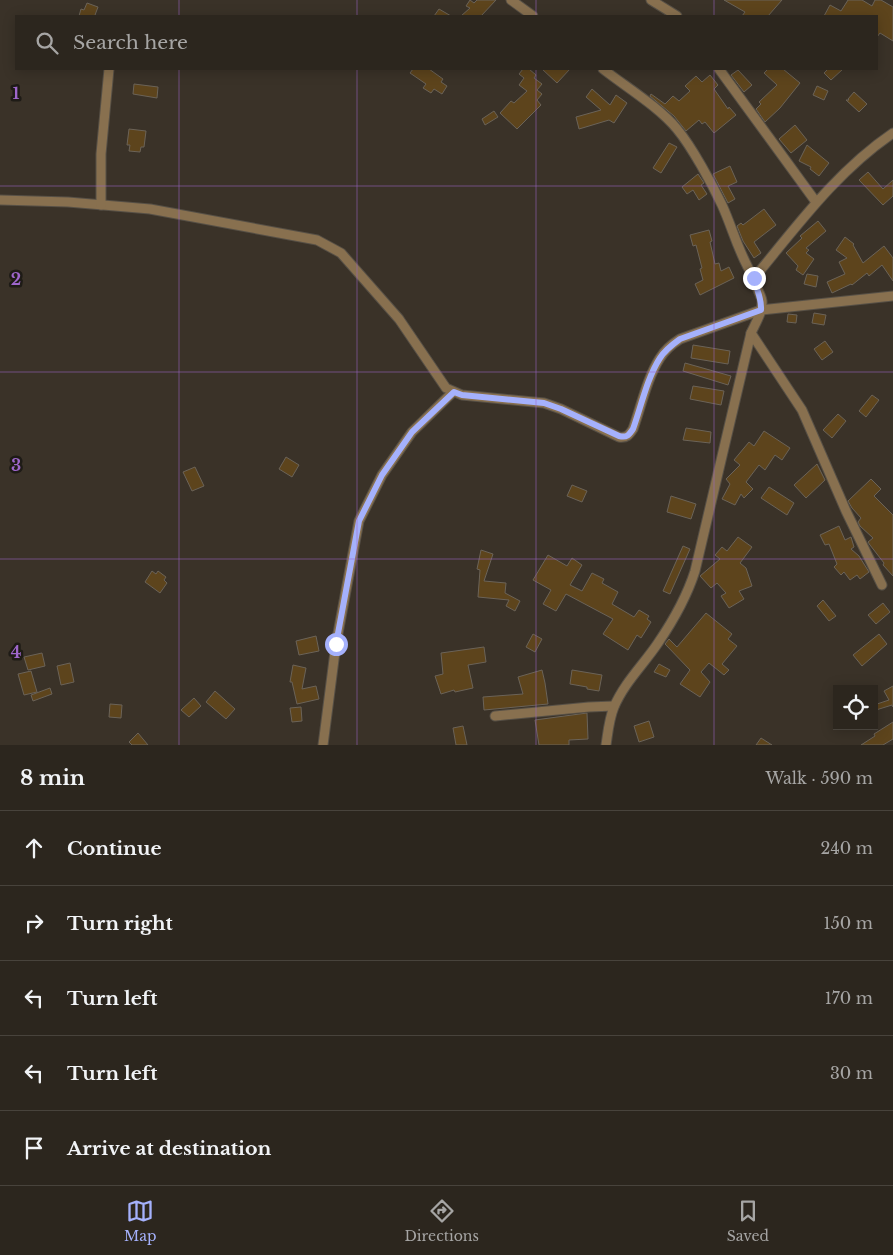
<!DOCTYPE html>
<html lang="en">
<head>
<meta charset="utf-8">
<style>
	:root { --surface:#2c261e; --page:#38322b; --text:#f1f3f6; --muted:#a6a5a4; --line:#48433c; --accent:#a5b1fc }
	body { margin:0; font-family:"Libre Baskerville",serif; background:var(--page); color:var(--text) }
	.controls { position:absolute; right:15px; bottom:15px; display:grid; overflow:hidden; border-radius:0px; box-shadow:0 2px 12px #0003 }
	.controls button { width:45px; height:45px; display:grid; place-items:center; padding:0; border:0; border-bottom:1px solid var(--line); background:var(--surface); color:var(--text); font:25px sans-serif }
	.stop { position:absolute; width:15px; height:15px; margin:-11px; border:4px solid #a5b1fc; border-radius:50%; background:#fff }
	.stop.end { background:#a5b1fc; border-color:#fff; box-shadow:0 1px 5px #0008 }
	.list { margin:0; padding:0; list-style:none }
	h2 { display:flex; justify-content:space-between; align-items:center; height:65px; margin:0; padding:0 20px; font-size:21px }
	h2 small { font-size:16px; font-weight:400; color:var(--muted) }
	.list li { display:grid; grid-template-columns:32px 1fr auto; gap:15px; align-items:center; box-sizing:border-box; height:75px; padding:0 20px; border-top:1px solid var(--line) }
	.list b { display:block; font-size:19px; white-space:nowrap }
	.list em { font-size:16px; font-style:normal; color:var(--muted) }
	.icon { flex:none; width:28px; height:28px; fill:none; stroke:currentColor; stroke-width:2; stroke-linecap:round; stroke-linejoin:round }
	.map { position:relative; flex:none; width:893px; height:745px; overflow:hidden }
	.search { position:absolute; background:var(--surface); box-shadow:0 2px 12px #0003; left:15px; right:15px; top:15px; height:55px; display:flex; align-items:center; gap:12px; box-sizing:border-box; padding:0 18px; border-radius:0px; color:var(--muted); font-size:19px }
	.sheet { height:440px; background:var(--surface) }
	nav { display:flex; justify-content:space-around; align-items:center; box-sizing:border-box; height:70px; border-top:1px solid var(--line); background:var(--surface); font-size:14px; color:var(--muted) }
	nav a { display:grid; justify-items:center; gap:2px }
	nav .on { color:var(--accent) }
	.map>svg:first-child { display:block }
</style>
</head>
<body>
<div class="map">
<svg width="893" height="745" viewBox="0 0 893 745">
	<rect width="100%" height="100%" fill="#3a3228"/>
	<!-- building -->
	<g fill="#5d441c" stroke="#6b6358">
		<polygon points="470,0 474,3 477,0 496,0 481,16 461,16 470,8 466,6"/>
		<polygon points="724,0 782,0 768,16 742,16 745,12"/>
		<polygon points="848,0 862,0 872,6 875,0 881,0 893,7 893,41 880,33 877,37 877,16 824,16 830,5 841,11"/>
		<polygon points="87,3 98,7 95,15 98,16 79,16 81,9 84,10"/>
		<polygon points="439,9 451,16 434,16"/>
		<polygon points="413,69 429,69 443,79 441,82 447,86 442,94 434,89 431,93 423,88 426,84 410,73"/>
		<polygon points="523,69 529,69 536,75 534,78 542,84 537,90 542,94 537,100 541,105 517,129 500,113 511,101 514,103 527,91 519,85 524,78 519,74"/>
		<polygon points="542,69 570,69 557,83"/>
		<polygon points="768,69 783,69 800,83 780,108 765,122 756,109 761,104 759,102 777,85 764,73"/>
		<polygon points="828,69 843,69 831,80 824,73"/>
		<polygon points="738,70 752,85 744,92 731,75"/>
		<polygon points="710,75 718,85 714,89 728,109 729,107 736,115 714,133 705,122 702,124 699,120 686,131 674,116 650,96 651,94 665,104 673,96 679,101 690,91 685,86 696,76 702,82"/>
		<polygon points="134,84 158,87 157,98 133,94"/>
		<polygon points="817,86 828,91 824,100 813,95"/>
		<polygon points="592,89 610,105 616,95 627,103 614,123 609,120 579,129 576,117 601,110 586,97"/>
		<polygon points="854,92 867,104 859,112 846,100 849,100 848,99"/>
		<polygon points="494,111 498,117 485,125 482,119"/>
		<polygon points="795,125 807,140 791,153 779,139"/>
		<polygon points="129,129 146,131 144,147 141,147 140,152 129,151 130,145 127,145"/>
		<polygon points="669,143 677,147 661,173 653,168"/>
		<polygon points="807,145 829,163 819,176 810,169 811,167 799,161"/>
		<polygon points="730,166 737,182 728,186 735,199 728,203 713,174"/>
		<polygon points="868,172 883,189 893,180 893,196 883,205 859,180"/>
		<polygon points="698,174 704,183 701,185 707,194 699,200 693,190 687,194 682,187"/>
		<polygon points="764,209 776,225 754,242 761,253 754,258 743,241 737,226 741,223 743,225"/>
		<polygon points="818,221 826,231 806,248 809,250 806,253 814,259 803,275 796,270 798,266 786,253 802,238 800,236"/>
		<polygon points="709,230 712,241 710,242 715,264 719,263 721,271 729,267 734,278 700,295 695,284 703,280 700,269 702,268 696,245 693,246 690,235"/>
		<polygon points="845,237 854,244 853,245 863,263 884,246 893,258 893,281 882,265 869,276 867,273 852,285 851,284 832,293 827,282 845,274 839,262 847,258 836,250"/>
		<polygon points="807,274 818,276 816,287 804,284"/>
		<polygon points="814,313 826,315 824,325 812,323"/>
		<polygon points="788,314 797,315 796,323 787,322"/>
		<polygon points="825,341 833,352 822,360 814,349"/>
		<polygon points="693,345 730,351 728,364 691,358"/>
		<polygon points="685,363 731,376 728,385 683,371"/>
		<polygon points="693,386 724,391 721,405 690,399"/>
		<polygon points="872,395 879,400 866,417 859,411"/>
		<polygon points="838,414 846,421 832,438 823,430"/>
		<polygon points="686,428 711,432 710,443 683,440"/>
		<polygon points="764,431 790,448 782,460 775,455 765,470 759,465 746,482 753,489 744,498 741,494 735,505 722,499 730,484 726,479 740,465 734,460 749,442 754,446"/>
		<polygon points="286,457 299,465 292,477 279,469"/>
		<polygon points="817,464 825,480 806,498 794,485"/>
		<polygon points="195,467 204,486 192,491 183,472"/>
		<polygon points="871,479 881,489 874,496 893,515 893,576 883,565 884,563 870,545 868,542 873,538 860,526 858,522 861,518 852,508 848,501"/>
		<polygon points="572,485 587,491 582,502 567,496"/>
		<polygon points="769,487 794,503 787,515 761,498"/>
		<polygon points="671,496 696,504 691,519 667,512"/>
		<polygon points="839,526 845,540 851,537 854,547 851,549 859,556 869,572 860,579 857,575 850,580 844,572 841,575 834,567 837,564 829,544 825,545 820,535"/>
		<polygon points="738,537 752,547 740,563 746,568 752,586 739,591 744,599 729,608 721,596 726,593 717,583 711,588 700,576 720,559 715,555 722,547 727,551"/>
		<polygon points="683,546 690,549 670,594 663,591"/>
		<polygon points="481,550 493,554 484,581 506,583 505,593 520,601 515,611 506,606 509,600 478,597 480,570 477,569"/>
		<polygon points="548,555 567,566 572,558 582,565 570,585 582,591 592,573 604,579 602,583 618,592 612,604 634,617 639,610 649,616 647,619 651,622 641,638 637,635 628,650 603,634 613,619 566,594 556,611 543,604 551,590 533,580"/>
		<polygon points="152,571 156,574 158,571 166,577 164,580 167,583 160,593 145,582"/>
		<polygon points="823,600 836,616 829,621 817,606"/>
		<polygon points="883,603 890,612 876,624 868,615"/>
		<polygon points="706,613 732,634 728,639 737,646 722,664 729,670 724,675 709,663 701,672 710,682 700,697 680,684 690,670 665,644 669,639 677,647"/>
		<polygon points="533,634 542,639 535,652 526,647"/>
		<polygon points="879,634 887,644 862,666 853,655"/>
		<polygon points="316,636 319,651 299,655 296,641"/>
		<polygon points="484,647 486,662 468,665 473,688 455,692 454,690 441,694 435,676 443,674 441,653"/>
		<polygon points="42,653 45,666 28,670 24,657"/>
		<polygon points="70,663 74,682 61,685 57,666"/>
		<polygon points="659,664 670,670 666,677 654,672"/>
		<polygon points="293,665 306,668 302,689 316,686 319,699 297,704 292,682 290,682"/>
		<polygon points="542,670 545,683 548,704 484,710 483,697 523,694 518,677"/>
		<polygon points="572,670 602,675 599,691 587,689 587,687 570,684"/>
		<polygon points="31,671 37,692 24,695 18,674"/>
		<polygon points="893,686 893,707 892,705 876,710 874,705 889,700 884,691"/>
		<polygon points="50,688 52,694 33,701 31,695"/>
		<polygon points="215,691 235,709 226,719 206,702"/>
		<polygon points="194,698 201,706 189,717 181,710"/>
		<polygon points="110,704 122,705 121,718 109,717"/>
		<polygon points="301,707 302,721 292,722 290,708"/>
		<polygon points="587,713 588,739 569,740 569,745 539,745 535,720"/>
		<polygon points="649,721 654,737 639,742 634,726"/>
		<polygon points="893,722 893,739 883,745 861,745 875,736 874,734"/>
		<polygon points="463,726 467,745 456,745 453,728"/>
		<polygon points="138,733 148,745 132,745 129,742"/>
		<polygon points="761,738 772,745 756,745"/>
	</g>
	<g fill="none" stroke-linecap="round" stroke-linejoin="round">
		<!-- street casing -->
		<g stroke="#575046" stroke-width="11">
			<g id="street">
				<polyline points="511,0 533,16"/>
				<polyline points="651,0 677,16"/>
				<path d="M 603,69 C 626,87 659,107 677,129 C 692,147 712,184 722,205 C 733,229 739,255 754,278"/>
				<polyline points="719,69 816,202"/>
				<path d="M 0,200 L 68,202 L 150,209 L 317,240 L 341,253 L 399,319 L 446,388 L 462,395 L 544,403 L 561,409 L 619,437 C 627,438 629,435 633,429 C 641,407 647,378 660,358 C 665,350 672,344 680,339 L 761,310 L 893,296"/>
				<polyline points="101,205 101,154 109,69"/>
				<polyline points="751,333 802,410 846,511 882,585"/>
				<polyline points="495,716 589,707 614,706"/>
				<polyline points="323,745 336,644 359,521 382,475 412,432 453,392"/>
				<path d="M 606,745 C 608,732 609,719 614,707 C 624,683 644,664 658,643 C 673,621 687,596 695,571 L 751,333 C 755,324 763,312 762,301 C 761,294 755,287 754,278 C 797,226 837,171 893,133"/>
			</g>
		</g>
		<!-- street -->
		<use href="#street" stroke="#88704f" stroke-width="9"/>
	</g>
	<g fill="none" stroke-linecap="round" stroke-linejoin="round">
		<!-- route -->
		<path stroke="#a5b1fc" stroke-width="6" d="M 336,644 L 359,521 L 382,475 L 412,432 L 454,392 L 462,395 L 544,403 L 561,409 L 619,436 C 627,438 629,435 633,429 C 641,407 647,378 660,358 C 665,350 673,344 680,339 L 761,310 C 762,298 756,289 754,278"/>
	</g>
	<!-- grid -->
	<path fill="none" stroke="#9e66cb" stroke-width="1" stroke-opacity="0.55" d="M 179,0 L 179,16M 357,0 L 357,16M 536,0 L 536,16M 714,0 L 714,16M 179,69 L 179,745M 357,69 L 357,745M 536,69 L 536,745M 714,69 L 714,745M 0,186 L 893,186M 0,372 L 893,372M 0,559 L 893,559"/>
	<g font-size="16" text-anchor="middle" font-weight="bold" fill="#9e66cb" stroke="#1e1b16" stroke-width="5" stroke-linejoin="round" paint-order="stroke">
		<text x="16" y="99">1</text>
		<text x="16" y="285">2</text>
		<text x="16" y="471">3</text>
		<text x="16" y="658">4</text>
	</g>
</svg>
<div class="controls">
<button><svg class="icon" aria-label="locate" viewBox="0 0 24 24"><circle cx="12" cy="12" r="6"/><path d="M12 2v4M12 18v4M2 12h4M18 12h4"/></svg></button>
</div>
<div class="stop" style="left:336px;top:644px"></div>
<div class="stop end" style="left:754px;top:278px"></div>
<div class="search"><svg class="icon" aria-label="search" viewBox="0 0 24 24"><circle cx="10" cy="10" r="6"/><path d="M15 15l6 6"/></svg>Search here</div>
</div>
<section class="sheet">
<h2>8 min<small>Walk · 590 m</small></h2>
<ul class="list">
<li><svg class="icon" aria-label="ahead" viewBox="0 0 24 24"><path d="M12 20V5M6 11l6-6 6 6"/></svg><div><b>Continue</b></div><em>240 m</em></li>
<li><svg class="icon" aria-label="right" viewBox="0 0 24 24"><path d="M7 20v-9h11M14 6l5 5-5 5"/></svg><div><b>Turn right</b></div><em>150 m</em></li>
<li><svg class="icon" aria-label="left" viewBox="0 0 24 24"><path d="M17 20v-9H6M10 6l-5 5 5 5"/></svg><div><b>Turn left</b></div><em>170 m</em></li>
<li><svg class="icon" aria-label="left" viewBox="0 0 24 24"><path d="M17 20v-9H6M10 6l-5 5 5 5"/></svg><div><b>Turn left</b></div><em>30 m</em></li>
<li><svg class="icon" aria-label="arrive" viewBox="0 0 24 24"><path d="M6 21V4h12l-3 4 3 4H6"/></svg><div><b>Arrive at destination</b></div></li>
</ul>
</section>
<nav>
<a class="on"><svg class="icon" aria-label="map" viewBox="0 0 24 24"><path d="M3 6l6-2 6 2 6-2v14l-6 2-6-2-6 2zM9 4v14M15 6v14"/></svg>Map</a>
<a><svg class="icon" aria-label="directions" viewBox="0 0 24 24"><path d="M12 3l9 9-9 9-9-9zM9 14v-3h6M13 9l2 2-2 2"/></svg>Directions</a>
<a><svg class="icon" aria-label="saved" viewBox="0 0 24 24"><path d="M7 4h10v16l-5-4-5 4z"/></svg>Saved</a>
</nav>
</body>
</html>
